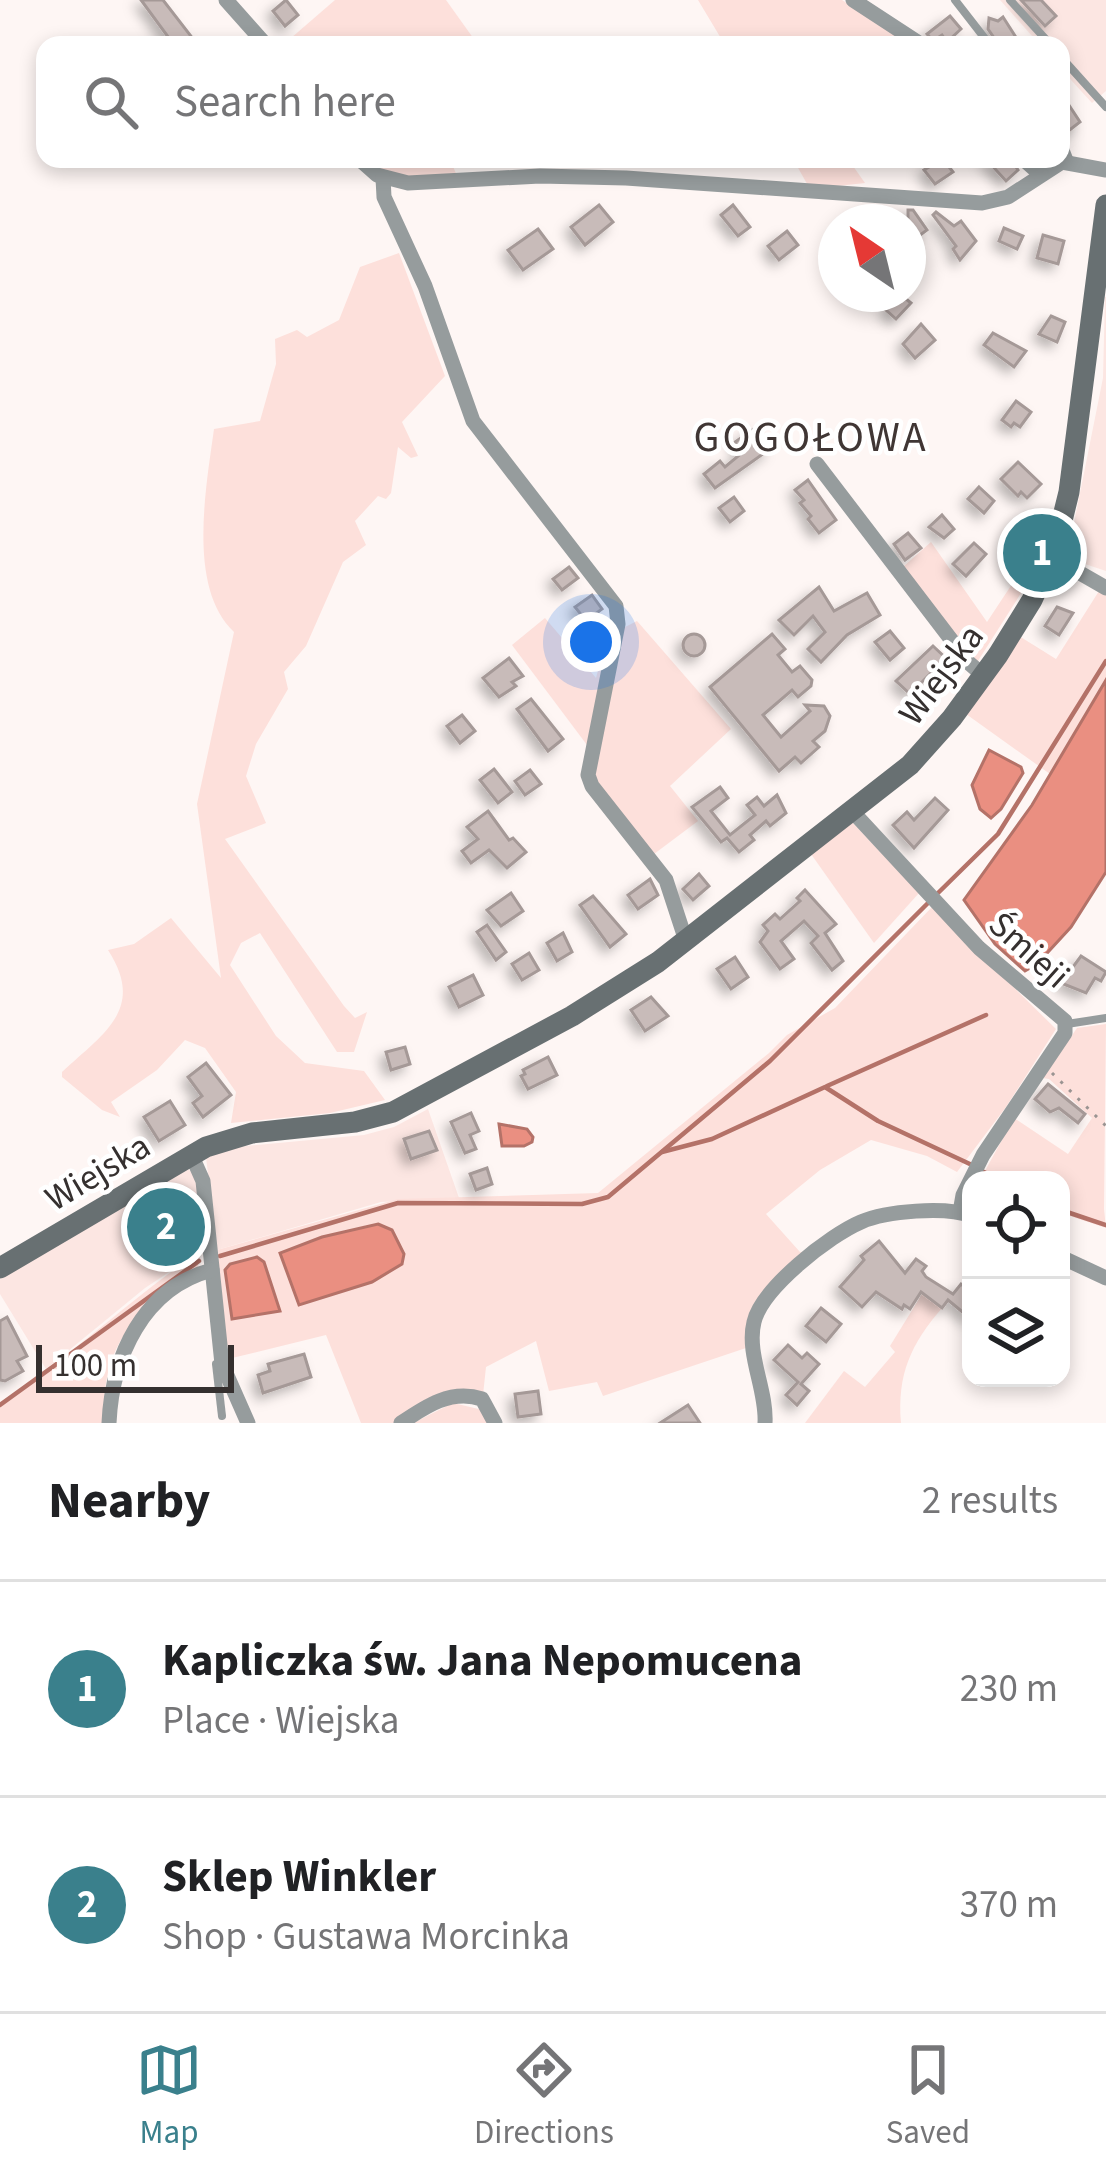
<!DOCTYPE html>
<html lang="en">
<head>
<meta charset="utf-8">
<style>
	:root { --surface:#fff; --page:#f6f6f6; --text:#202124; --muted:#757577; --line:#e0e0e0; --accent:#3a808c }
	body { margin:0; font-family:"Source Sans 3",sans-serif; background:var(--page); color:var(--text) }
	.controls { position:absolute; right:36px; bottom:36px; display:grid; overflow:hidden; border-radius:24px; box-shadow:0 6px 18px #0003 }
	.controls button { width:108px; height:108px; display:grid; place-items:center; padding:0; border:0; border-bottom:3px solid var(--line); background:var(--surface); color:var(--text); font:60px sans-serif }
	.compass { position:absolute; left:818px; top:204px; width:108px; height:108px; border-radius:50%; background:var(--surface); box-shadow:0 6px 18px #0003; rotate:325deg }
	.scale { position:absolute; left:36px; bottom:30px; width:198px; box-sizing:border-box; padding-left:12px; border:6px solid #35302f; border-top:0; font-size:33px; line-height:42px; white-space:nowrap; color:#35302f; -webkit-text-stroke:9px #fff; paint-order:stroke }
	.you { position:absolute; left:591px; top:642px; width:42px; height:42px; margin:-30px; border:9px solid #fff; border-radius:50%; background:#1a73e8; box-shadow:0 0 0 18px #1a73e833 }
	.badge { display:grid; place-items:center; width:78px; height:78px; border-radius:50%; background:var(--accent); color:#fff; font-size:39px; font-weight:700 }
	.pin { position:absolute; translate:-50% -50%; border:6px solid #fff; box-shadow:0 3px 12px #0006 }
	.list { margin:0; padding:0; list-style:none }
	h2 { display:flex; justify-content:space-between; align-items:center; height:156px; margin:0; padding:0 48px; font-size:51px }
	h2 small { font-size:39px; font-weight:400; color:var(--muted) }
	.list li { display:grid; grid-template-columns:78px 1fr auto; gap:36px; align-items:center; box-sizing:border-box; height:216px; padding:0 48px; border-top:3px solid var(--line) }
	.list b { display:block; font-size:45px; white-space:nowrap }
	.list p { margin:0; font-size:39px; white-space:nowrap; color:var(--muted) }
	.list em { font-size:39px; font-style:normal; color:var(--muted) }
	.icon { flex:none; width:66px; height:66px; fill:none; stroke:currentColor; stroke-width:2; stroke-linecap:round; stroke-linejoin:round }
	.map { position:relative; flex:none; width:1106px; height:1423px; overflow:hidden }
	.search { position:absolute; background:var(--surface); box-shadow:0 6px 18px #0003; left:36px; right:36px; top:36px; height:132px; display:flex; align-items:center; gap:30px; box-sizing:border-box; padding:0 42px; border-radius:24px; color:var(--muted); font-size:45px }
	.sheet { height:588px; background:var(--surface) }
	nav { display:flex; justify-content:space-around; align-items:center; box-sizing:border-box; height:168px; border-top:3px solid var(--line); background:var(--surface); font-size:33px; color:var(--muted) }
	nav a { display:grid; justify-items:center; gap:6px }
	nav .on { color:var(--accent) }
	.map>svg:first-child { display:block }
</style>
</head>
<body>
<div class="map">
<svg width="1106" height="1423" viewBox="0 0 1106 1423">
	<defs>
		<filter id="shadow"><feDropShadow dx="-6" dy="6" stdDeviation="6" flood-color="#0004"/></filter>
	</defs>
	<rect width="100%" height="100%" fill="#fef6f4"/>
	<!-- built -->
	<g fill="#fce6e2">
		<polygon points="1000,0 1106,0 1106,91 1092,103 1061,69 1061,45 1040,45"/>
		<polygon points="1105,297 1106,297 1106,571 1067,558 1103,378"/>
		<polygon points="428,1109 459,1198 381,1202 217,1250 206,1157 224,1148 364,1135 394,1127"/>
		<polygon points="188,1169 199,1179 205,1238 199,1252 145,1288 46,1369 0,1294 0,1279 166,1175"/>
	</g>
	<!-- green -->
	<g fill="#fde0db" fill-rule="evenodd">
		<polygon points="335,0 446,0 476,42 283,45"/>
		<polygon points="698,0 842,0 911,45 725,45"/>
		<path d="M 365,159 L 450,159 L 457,176 C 424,178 392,181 365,159 Z"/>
		<polygon points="793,159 848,159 865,183 810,189"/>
		<path d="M 399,253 L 445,376 L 402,422 L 418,456 L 411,458 L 398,447 L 391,493 L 386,499 L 378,496 L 355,521 L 366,545 L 343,562 L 306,646 L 284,672 L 288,689 L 256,744 L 246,776 L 266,823 L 225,839 L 344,1006 L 355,1018 L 367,1012 L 354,1052 L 337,1052 L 260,933 L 241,943 L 230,965 L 276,1036 L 305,1063 L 364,1071 L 385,1100 L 330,1113 L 231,1123 L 236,1092 L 205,1048 L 185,1040 L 157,1070 L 111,1102 L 120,1117 L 102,1110 L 62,1077 L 62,1072 C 104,1033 146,1009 108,950 L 134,944 L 171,918 L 221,978 L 197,804 L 234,632 C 187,588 206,488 214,429 L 260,421 L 276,364 L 275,339 L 297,330 L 307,337 L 339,320 L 360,267 Z"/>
		<polygon points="931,542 987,622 1020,572 1030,579 976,664 903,567"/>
		<polygon points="1099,591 1106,595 1106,680 1050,774 966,714 1019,636 1056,659"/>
		<polygon points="545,618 596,678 607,636 637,621 731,729 670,786 698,821 654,854 622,831 583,783 587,745 512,645"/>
		<polygon points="852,822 919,893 874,943 811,854"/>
		<path d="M 932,907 L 1056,1029 L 1006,1107 L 957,1172 L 927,1156 L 871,1140 L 820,1170 L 766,1214 L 800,1252 L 811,1251 C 776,1282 747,1297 746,1348 L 603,1396 L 597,1382 L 549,1391 L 536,1341 L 486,1367 L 483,1395 L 473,1392 L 395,1423 L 361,1423 L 326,1335 L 228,1359 L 217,1250 L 398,1199 L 598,1193 L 769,1053 L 787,1035 L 835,1008 ZM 368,1225 L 392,1230 L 404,1254 L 402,1264 L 372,1282 L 301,1305 L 280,1254 Z"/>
		<polygon points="1106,1024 1104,1209 1106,1228 1061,1213 1061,1180 980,1180 1014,1118 1068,1154 1092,1118 1049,1079 1043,1078 1077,1028"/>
		<path d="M 199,1252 L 198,1268 C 137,1309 99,1345 105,1423 L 0,1423 L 0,1402 C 70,1358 130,1299 199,1252 Z"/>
		<path d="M 922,1294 L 942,1308 C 911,1344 897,1374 901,1423 L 805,1423 L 844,1371 L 865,1387 L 895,1352 L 890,1346 Z"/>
		<polygon points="453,1403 483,1410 487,1423 413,1423"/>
	</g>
	<!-- water -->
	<g fill="#ea8f81" stroke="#b47268" stroke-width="3">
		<polygon points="1106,680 1106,872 1071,927 1037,964 1025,971 995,944 964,900 1032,805"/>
		<polygon points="989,750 1021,767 1023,773 1001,809 991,818 980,809 972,785"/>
		<polygon points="499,1124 527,1129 533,1137 532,1142 524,1146 502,1146"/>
		<polygon points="378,1224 392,1230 404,1254 402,1264 372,1282 299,1305 280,1253 322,1237"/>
		<polygon points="257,1257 264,1262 280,1311 232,1319 225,1270 230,1264"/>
	</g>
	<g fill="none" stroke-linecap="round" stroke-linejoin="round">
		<!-- stream -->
		<g stroke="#b47268" stroke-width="4.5">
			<polyline points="938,893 998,834 1106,661"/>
			<polyline points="827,1086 986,1015"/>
			<polyline points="662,1152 712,1139 825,1087 878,1121 972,1165"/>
			<polyline points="982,1171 999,1180"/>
			<polyline points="1061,1210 1106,1225"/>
			<polyline points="220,1256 398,1203 582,1204 608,1197 770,1061 929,902"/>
			<polyline points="0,1405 199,1261"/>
		</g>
	</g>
	<!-- building -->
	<g fill="#c8bbb9" stroke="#a59997" stroke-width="3" filter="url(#shadow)">
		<polygon points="141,0 163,0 194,40 186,45 174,45"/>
		<polygon points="286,0 298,15 285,26 273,11"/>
		<polygon points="1021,0 1041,0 1056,16 1045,26"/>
		<polygon points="950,16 961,29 947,42 942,35 933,41 927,34"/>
		<polygon points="1003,17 1017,39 1009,45 999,45 988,29 989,18 998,21"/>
		<polygon points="1061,93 1080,122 1067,132 1061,130"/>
		<polygon points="943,159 953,172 935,184 924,170"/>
		<polygon points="986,159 1011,159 1018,170 1006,181"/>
		<polygon points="599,205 613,222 585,245 571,227"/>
		<polygon points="733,205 750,227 738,236 721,215"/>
		<polygon points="908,210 913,210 927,230 908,244"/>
		<polygon points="936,212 954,226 961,221 976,241 960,260 953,249 956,246 933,215"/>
		<polygon points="1004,228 1023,236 1017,249 999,241"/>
		<polygon points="538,229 553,249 523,270 508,250"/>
		<polygon points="787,231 798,245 779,260 768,246"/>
		<polygon points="1043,235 1064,241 1058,264 1037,258"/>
		<polygon points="900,294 911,303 896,319 886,310"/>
		<polygon points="1051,316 1065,322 1057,342 1039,334"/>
		<polygon points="921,324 935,340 915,358 903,344"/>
		<polygon points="993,333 1026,351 1014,367 984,345"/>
		<polygon points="1016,401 1031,412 1020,427 1014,423 1011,427 1002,420"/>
		<polygon points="755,428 770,449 715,488 704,474 720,461 725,467 743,452 735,442"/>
		<polygon points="1018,462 1041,484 1027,498 1021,492 1018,496 1001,479"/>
		<polygon points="808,480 836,520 819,533 808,519 811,516 800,503 804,500 795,490"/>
		<polygon points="979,487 994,501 984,513 968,499"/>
		<polygon points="734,497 744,511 730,522 719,508"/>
		<polygon points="942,515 954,529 944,538 929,527"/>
		<polygon points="908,533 921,548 905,560 894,544"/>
		<polygon points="974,543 986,554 966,576 953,564"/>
		<polygon points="569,567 578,578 562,590 553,579"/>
		<polygon points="819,587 834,611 867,593 880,615 847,635 821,662 808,649 825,632 813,616 794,635 779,620"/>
		<polygon points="592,595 602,609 586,621 575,607"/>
		<polygon points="1057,607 1073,613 1059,635 1045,626"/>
		<polygon points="890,631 904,648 890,660 875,642"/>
		<polygon points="772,634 785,649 778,655 792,672 800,666 812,680 811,686 798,697 792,690 763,715 781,737 810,711 805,705 824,706 830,716 825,731 813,741 819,747 801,763 795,757 779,771 710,687"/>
		<circle cx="694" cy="645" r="11"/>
		<polygon points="933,646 949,661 939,672 935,669 910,694 896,681"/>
		<polygon points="509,658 523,676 512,682 516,686 499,697 483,678"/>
		<polygon points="531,699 563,739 548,751 517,709"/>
		<polygon points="462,715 475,731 460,743 447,726"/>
		<polygon points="494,769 512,792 498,803 480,780"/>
		<polygon points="530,770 541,784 525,795 515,781"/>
		<polygon points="720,787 728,798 711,811 730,835 755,815 747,805 757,797 764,806 777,795 786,813 770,826 766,821 750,835 754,840 739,852 727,838 721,842 692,807"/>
		<polygon points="935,798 948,810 914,848 893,825 907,812 914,820"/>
		<polygon points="488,811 509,840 513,838 526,852 507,868 489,850 471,863 462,851 478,839 467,827"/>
		<polygon points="699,874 709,886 693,900 683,889"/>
		<polygon points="650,879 658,895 638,909 628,895"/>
		<polygon points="805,890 836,924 825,933 843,961 832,970 811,943 818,936 804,921 781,941 794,959 780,969 760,942 768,931 763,925 775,914 780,919 800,901 797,898"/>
		<polygon points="511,893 523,911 501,926 487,910"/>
		<polygon points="593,896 626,934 610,947 580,905"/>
		<polygon points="487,925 506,952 496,960 477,932"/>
		<polygon points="563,933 572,952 557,961 547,943"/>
		<polygon points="529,953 539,970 522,980 512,964"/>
		<polygon points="1081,956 1106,972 1101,981 1095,978 1086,993 1061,983"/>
		<polygon points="735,957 748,977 731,989 717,969"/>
		<polygon points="473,975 483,995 459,1007 449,987"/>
		<polygon points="651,997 668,1016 645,1031 631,1010"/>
		<polygon points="405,1047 410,1064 391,1070 386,1052"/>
		<polygon points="548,1057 557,1075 528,1089 521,1076 525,1074 523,1070"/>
		<polygon points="206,1063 231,1095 203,1117 193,1103 202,1096 188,1077"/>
		<polygon points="1048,1084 1085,1114 1078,1123 1059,1108 1050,1112 1035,1099"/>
		<polygon points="170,1101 185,1125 159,1141 144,1117"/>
		<polygon points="471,1113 479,1131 470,1135 476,1149 465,1153 451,1122"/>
		<polygon points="429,1131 437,1150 411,1159 404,1139"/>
		<polygon points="487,1168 492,1184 476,1190 470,1174"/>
		<polygon points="171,1213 180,1230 160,1241 151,1225"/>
		<polygon points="879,1241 905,1273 916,1259 926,1266 922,1271 926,1277 953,1294 961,1284 971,1292 971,1319 948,1300 942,1308 921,1292 910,1309 904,1305 902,1309 876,1292 862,1307 840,1287 864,1260 861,1256"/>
		<polygon points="821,1308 841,1324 826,1342 806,1326"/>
		<polygon points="7,1317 27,1356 17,1361 23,1371 5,1381 0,1380 0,1321"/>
		<polygon points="788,1345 802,1358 807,1353 819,1364 801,1384 809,1391 797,1405 786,1395 798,1382 774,1360"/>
		<polygon points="304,1354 311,1377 263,1393 258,1375 270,1371 268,1364"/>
		<polygon points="538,1391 541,1414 518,1417 515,1394"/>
		<polygon points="688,1405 700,1423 660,1423"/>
	</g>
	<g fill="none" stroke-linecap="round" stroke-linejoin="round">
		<!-- path -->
		<polyline stroke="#9a9492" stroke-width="3" stroke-dasharray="3 9" stroke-linecap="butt" points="1052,1073 1106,1126"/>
		<!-- lane -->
		<g stroke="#969c9d" stroke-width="8">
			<polyline points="955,0 990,45"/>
			<polyline points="1010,0 1051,45"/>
			<polyline points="1061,57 1106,107"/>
			<polyline points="1061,138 1070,161"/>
			<polyline points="1067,1024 1106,1018"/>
			<polyline points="216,1364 222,1416"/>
		</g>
		<!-- street -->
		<g stroke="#969c9d" stroke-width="15">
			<polyline points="226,0 266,45"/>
			<polyline points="853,0 922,45"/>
			<polyline points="359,159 377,175 408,183 540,176 626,178 982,203 1008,197 1062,162 1106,170"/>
			<polyline points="1023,159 1041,175"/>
			<polyline points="383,178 384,197 425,286 473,421 616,606 618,624 588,775 592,786 666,880 686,941"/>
			<polyline points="817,464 969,663 984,676"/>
			<polyline points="1052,557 1106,588"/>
			<polyline points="853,812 979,948 1065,1021 1065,1033 983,1155 963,1195 960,1212"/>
			<polyline points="191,1154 203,1181 222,1364 248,1423"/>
			<polyline points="1061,1257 1106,1278"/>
			<path d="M 109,1423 C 112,1357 143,1288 212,1270"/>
			<path d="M 401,1423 C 426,1406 451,1389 482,1399 L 495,1423"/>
			<path d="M 765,1423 C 767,1390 746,1354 754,1322 C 762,1288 830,1235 861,1222 C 886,1211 946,1206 971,1216"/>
		</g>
		<!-- secondary -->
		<polyline stroke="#687072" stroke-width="21" points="0,1268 206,1147 252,1133 355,1122 393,1112 572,1016 658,962 910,765 952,718 998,655 1032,600 1055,549 1069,492 1106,205"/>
	</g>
	<g text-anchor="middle" stroke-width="9" stroke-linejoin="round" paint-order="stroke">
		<!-- street labels -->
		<g font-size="36" fill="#35302f" stroke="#fff">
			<text transform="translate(940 674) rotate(-53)" y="13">Wiejska</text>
			<text transform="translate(1030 949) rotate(42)" y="13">Śmieji</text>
			<text transform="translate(97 1171) rotate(-31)" y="13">Wiejska</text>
		</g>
		<!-- quarter labels -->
		<g font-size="42" letter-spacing="3" fill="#403634" stroke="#fff">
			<text x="811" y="451">GOGOŁOWA</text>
		</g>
	</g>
</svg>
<div class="controls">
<button><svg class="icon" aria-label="locate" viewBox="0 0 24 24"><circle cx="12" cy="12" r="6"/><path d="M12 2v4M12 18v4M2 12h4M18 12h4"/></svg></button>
<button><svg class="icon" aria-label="layers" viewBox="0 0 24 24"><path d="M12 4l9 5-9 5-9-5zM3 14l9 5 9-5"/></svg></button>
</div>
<svg class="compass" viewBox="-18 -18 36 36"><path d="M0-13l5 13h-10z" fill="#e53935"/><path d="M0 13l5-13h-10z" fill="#757577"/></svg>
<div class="scale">100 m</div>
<div class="you"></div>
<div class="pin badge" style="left:1042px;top:553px">1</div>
<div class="pin badge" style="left:166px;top:1227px">2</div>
<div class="search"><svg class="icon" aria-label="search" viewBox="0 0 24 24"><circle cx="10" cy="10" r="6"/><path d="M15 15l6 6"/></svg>Search here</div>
</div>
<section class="sheet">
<h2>Nearby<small>2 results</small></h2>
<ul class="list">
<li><span class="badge">1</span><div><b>Kapliczka św. Jana Nepomucena</b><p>Place · Wiejska</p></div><em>230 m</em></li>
<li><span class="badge">2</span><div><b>Sklep Winkler</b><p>Shop · Gustawa Morcinka</p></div><em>370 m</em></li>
</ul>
</section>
<nav>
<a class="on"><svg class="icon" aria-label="map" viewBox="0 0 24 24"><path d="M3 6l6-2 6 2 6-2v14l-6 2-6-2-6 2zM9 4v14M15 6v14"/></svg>Map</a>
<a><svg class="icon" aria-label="directions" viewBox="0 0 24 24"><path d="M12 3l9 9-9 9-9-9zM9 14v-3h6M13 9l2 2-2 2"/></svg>Directions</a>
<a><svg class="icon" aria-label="saved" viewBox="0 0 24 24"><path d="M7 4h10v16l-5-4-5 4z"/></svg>Saved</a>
</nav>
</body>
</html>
